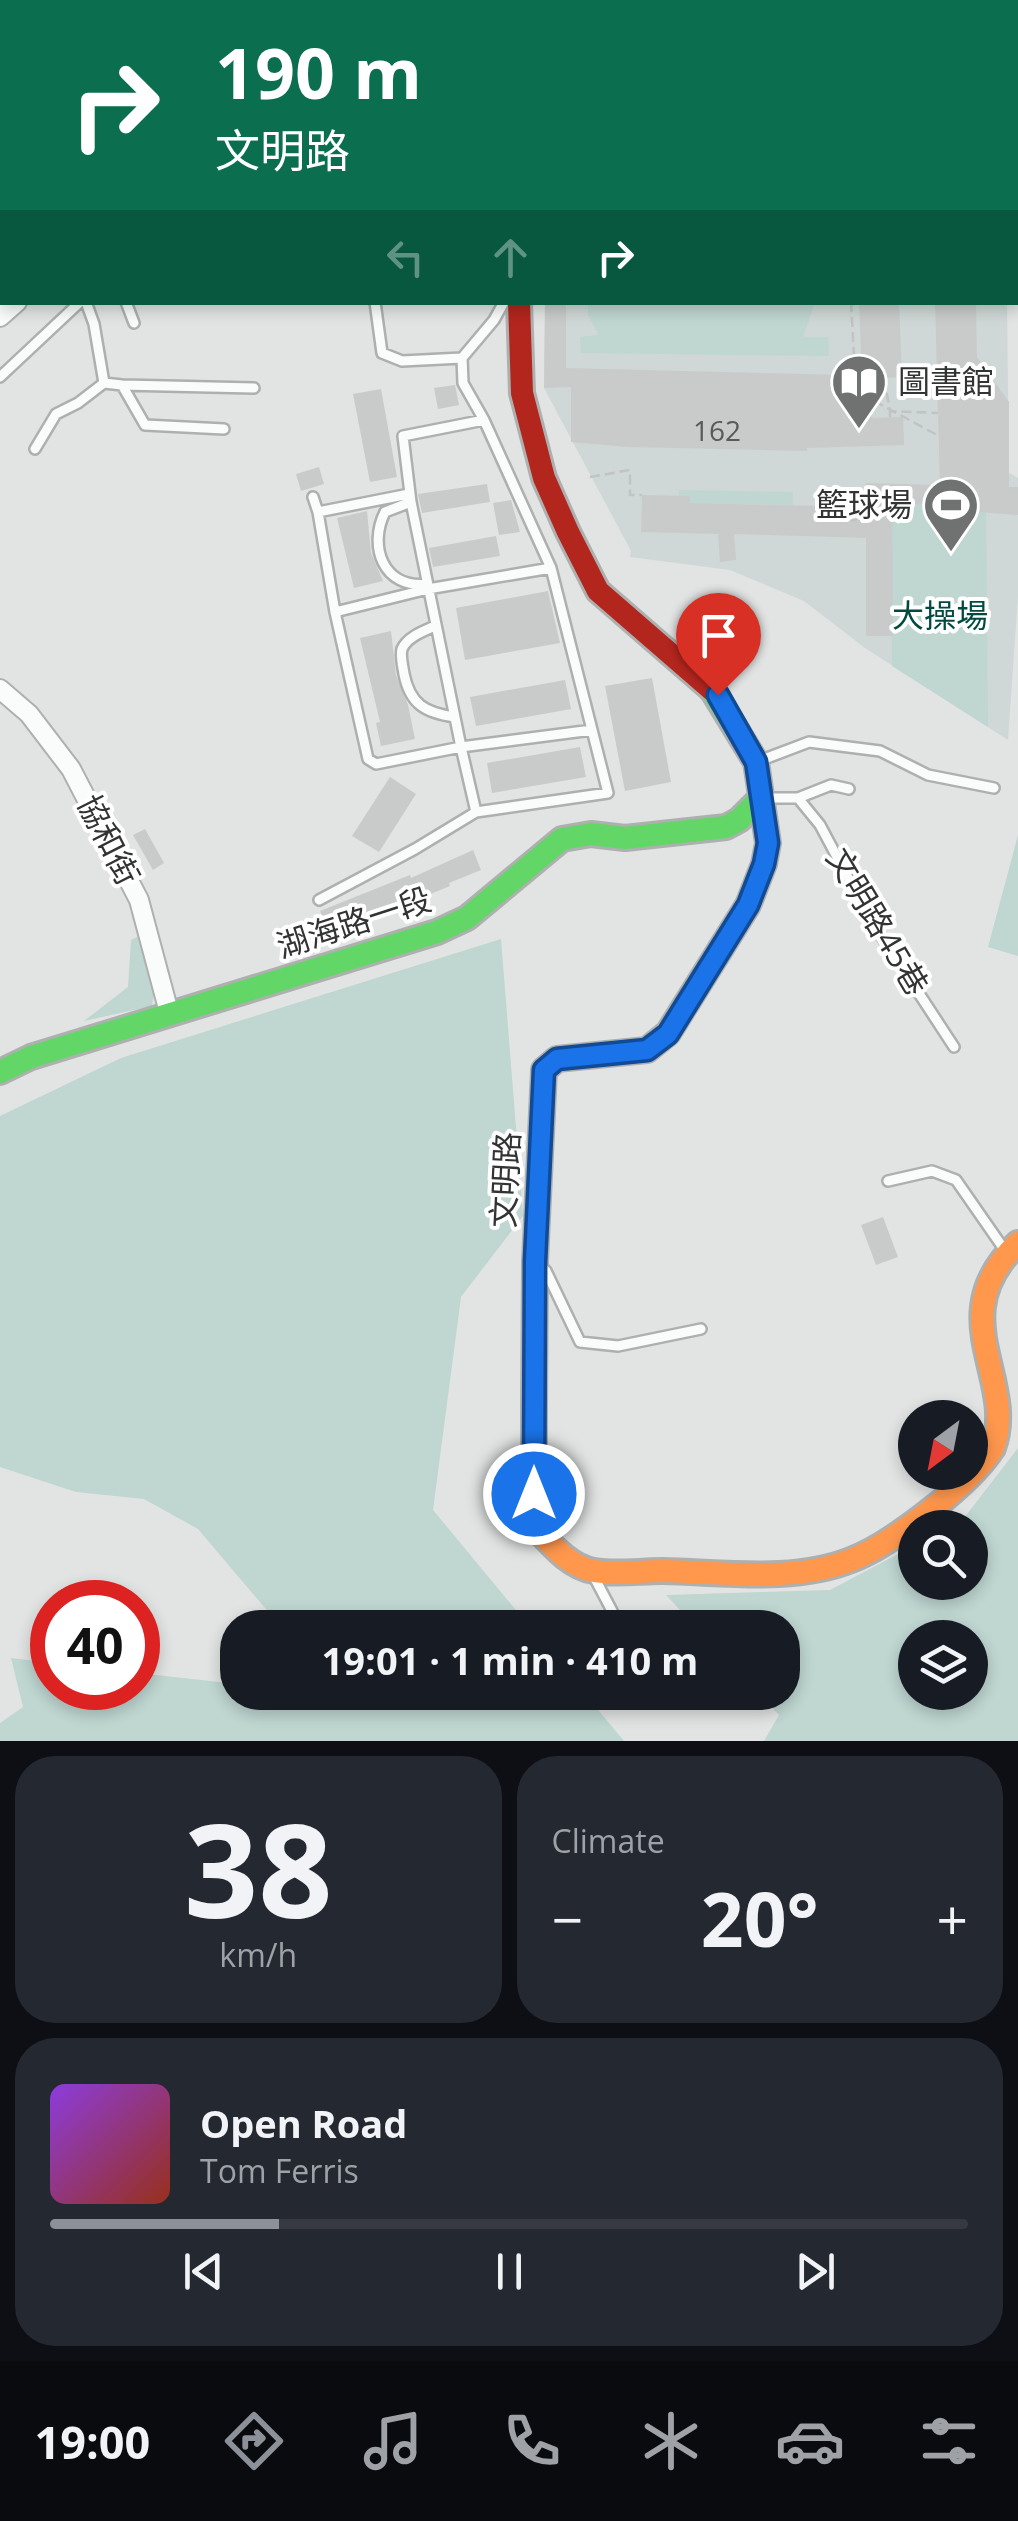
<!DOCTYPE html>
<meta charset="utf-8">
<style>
:root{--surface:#171b24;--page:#242831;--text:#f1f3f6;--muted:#9ea1a6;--line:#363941;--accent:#8c9099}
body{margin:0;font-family:"Open Sans","Noto Sans TC",sans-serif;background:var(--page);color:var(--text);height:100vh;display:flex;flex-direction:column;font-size:38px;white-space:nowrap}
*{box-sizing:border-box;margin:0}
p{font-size:32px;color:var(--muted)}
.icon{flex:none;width:55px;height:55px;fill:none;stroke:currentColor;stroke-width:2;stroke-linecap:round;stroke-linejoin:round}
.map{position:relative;height:1741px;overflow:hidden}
.sheet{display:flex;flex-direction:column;gap:15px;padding:15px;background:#0d0f14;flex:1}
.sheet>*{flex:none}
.top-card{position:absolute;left:0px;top:0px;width:1020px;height:305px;box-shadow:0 5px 15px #0003;background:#0b6e4f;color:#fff;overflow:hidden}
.needle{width:65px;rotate:212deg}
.fabs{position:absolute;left:898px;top:1400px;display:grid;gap:20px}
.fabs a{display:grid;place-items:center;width:90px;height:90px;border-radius:50%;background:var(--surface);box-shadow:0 5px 15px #0003;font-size:50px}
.speed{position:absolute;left:30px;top:1580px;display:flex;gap:20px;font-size:50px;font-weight:700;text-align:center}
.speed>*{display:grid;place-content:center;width:130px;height:130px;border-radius:50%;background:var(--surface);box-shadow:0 5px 15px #0003;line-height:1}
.speed .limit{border:15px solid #d22;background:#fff;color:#111}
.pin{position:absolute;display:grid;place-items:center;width:85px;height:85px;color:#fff;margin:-102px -42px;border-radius:50% 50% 50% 0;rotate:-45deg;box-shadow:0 0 10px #0007}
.pin .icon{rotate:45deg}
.me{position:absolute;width:110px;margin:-55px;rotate:0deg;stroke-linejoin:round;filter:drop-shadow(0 0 8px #0008)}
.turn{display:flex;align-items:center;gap:35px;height:210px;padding:0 50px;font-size:45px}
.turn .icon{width:130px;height:130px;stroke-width:2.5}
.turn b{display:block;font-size:70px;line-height:85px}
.lanes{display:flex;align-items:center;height:95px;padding:0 50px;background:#0003;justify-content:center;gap:50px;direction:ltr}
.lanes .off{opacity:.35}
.big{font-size:75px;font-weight:700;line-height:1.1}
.sheet .widget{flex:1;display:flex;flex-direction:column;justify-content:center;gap:15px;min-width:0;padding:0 35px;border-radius:40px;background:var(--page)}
.sheet .dial{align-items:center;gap:0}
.dial b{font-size:130px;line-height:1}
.song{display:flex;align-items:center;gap:30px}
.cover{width:120px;height:120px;border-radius:15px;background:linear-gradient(135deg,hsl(270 70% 55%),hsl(10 70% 35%))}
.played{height:10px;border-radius:5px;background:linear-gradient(90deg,var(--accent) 25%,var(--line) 25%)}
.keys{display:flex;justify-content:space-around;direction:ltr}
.heat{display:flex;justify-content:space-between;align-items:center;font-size:55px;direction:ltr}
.sheet .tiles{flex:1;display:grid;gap:15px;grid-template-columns:1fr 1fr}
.widget:last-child{grid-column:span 2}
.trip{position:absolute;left:220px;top:1610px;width:580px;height:100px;border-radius:40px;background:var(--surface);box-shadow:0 5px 15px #0003;font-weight:700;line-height:100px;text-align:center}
.menu{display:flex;height:160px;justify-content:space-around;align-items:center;background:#090b0e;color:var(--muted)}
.menu .icon{width:70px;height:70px}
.menu .current{color:var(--accent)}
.menu b{font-size:45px;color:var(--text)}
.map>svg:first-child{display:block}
.built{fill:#cfd8d6}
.green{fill:#bfd6d1;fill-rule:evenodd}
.building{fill:#c9cbcb}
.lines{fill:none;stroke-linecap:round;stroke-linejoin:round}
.lane-casing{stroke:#aeb0af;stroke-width:14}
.street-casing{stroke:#aeb0af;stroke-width:22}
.fast-casing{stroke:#aeb0af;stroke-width:28}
.slow-casing{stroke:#aeb0af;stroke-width:28}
.jam-casing{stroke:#aeb0af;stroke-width:28}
.path{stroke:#c2c3c3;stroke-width:2.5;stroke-dasharray:10 5;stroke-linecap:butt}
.lane{stroke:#fafbfb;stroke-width:9}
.street{stroke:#fafbfb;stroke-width:18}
.fast{stroke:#63d668;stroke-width:22}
.slow{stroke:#ff974d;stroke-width:22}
.jam{stroke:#b3261e;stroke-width:22}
.path-bridge{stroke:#c2c3c3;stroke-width:2.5;stroke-dasharray:10 5;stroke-linecap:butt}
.route-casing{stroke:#114b97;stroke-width:25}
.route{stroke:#1a73e8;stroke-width:18}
.labels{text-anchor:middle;stroke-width:8;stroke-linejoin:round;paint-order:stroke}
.number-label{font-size:28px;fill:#585a59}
.poi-label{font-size:32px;fill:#323433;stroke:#fff;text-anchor:start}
.park-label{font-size:32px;fill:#004a40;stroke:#fff}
.street-label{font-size:32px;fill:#323433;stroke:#fff}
</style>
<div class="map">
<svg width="1018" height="1741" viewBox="0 0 1018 1741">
<rect width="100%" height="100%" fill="#e1e4e3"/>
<path class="built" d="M545,303H1007L1009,473L1018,478V596L1008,740L865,648L804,601L730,570L630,557L631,551L544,388Z"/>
<path class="green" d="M588,303H815L803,337H828L829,356L581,353L580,337L599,335L588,315Z
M679,490L793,492V505L690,503L679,496Z
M891,505H964L986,511L988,727L892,666Z
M1018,835V956L988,947Z
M139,936L155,986L152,1006L84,1021L128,987L131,940Z
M501,939L523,1216L461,1297L433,1510L530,1627H281L198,1529L144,1499L76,1492L0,1467V1116L121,1058Z
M1018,1448V1741H764L779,1715L757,1693L782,1692V1628L696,1627L666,1595L830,1590L915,1545V1582H970V1528L947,1527L964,1518ZM915,1638H970V1692H915Z
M11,1658L52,1663V1688H138V1673L237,1684L238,1692L584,1693L624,1741H0V1723L23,1707Z"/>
<path class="building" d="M545,302H566V368L845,375L873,418L903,417L904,445L807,448V451L628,447L571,442V387L544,388Z
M859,302H899L902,377L862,379Z
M935,302H976L977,357L1009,402V487H1018V515L965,511L964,504L892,505L893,636H866V538L734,534L736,560L720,562L718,534L641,532L642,495L690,496V503L866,507V483L940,485Z
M455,385L459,405L438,409L434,388Z
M381,389L397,477L370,482L353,394Z
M319,467L324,484L301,491L296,474Z
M487,484L490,502L422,513L418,494Z
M511,500L520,532L499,535L493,503Z
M367,511L371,553L383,581L354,588L337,518Z
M496,536L500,556L433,567L429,548Z
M548,591L560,643L465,660L456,608Z
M391,631L396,675L408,705L415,739L381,746L376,723L380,722L360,638Z
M652,678L671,782L625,791L605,686Z
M565,680L571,709L476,726L470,697Z
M580,747L586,777L492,793L487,763Z
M390,777L416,794L379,852L352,836Z
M145,829L164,863L153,870L133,835Z
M473,850L481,870L449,883L450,886L330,935L320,911L410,875L411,878Z
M883,1217L898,1257L876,1265L861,1225Z"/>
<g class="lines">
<g class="lane-casing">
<path id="lane" d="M143,0V2
M269,0V2
M0,136L2,134
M0,167L2,164
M0,274L2,277
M86,302L94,324L104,383L122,385L145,425L224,429
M126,302L134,323
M375,302L382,353L402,361L462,358L494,320L504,302
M462,358L463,383L484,420L551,568L608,793L476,812
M0,377L80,302
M122,385L254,388
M484,420L403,436L411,502L461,747L592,730
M35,449L56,414L78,403L104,383
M313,497L318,512
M411,502L385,512C368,546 383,589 427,584
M335,612L318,512L409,494
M435,626C424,631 407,637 402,649C400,656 403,667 404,674C410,704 425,713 455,717
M759,761L809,742L880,751L928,775L994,788
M763,798H798L820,825L869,917L954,1047
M798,798L831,785L849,789
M319,900L415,849L476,812L461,747L376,764L368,759L335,612L428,589L551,568
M888,1181L932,1171L956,1180L1006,1252
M541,1266L546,1271L580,1342L618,1346L701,1329
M592,1573L621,1628"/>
</g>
<g class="street-casing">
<path id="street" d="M0,317L17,302
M0,689L29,714L71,769L139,900L170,1016"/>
</g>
<g class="fast-casing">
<path id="fast" d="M356,0L358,2
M0,1072L31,1057L437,932L467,918L562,839L591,834L625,838L726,827L739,820L761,798
M534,1410L535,1261L544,1070L557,1059L647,1050L668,1033L748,905L764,864L768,843L756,762L712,690"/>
</g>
<g class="slow-casing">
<path id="slow" d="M534,1410V1526C550,1543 569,1567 594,1571C615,1575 640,1571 662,1571C723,1572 793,1583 851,1560C891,1545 970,1484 993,1448C1018,1379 940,1317 1018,1243"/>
</g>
<g class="jam-casing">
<path id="jam" d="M519,302L522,393L544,478L568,532L598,591L712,690"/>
</g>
<path class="path" d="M851,302L855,374L876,402L939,436
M890,411V417
M590,477L630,470V495H642
M847,520L866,521"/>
<use href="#lane" class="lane"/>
<use href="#street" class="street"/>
<use href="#fast" class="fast"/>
<use href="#slow" class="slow"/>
<use href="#jam" class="jam"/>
<path class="path-bridge" d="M884,378L890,411L938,413"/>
</g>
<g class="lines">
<g class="route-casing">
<path id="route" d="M534,1494L535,1261L544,1070L557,1059L647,1050L668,1034L748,905L764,864L768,843L756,762L718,695"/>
</g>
<use href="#route" class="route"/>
</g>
<defs>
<g id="library-pin" transform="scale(2.875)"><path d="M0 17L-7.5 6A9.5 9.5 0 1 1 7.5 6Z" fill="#6f7271" stroke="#fff"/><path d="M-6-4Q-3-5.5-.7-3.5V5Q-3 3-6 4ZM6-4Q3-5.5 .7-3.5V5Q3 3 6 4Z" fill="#fff"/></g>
<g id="stadium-pin" transform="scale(2.875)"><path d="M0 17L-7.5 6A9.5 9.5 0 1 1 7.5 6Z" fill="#6f7271" stroke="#fff"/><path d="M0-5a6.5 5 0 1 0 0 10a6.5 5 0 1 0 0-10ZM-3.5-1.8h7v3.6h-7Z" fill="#fff"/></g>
</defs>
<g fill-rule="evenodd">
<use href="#library-pin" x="859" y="382"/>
<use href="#stadium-pin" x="951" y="505"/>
</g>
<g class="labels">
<g class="number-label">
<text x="717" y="441">162</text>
</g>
<g class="poi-label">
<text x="898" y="393">圖書館</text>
<text x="912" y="516" text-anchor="end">籃球場</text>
</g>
<g class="park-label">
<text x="940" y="627">大操場</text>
</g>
<g class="street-label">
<text transform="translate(108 840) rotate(63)" y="11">協和街</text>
<text transform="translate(877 922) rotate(59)" y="11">文明路45巷</text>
<text transform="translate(354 923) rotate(-18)" y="11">湖海路一段</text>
<text transform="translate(506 1180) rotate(-87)" y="11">文明路</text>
</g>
</g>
</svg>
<div class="fabs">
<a><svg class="needle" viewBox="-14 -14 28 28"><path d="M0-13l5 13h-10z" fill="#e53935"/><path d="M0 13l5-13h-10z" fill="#9ea1a6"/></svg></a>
<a><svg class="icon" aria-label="search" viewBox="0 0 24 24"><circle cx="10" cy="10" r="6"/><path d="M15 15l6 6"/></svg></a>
<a><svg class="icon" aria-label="layers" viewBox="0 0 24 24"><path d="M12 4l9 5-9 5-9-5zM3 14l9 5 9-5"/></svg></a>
</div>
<div class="speed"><div class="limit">40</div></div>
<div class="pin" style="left:718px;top:695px;background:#d93025"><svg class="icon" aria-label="arrive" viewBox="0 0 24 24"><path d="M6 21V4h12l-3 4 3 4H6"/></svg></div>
<svg class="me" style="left:534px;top:1494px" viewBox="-20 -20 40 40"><circle r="17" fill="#1a73e8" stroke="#fff" stroke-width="3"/><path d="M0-11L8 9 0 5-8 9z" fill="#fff"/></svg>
<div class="trip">19:01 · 1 min · 410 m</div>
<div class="top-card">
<div class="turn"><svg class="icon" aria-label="right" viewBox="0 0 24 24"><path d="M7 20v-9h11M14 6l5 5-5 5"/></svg><div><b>190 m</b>文明路</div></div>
<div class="lanes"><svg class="icon off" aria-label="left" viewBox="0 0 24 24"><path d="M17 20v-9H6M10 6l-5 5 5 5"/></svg><svg class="icon off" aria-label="ahead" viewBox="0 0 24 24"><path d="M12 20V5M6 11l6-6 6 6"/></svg><svg class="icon" aria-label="right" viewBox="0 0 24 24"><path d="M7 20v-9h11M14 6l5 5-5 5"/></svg></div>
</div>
</div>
<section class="sheet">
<div class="tiles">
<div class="widget dial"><b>38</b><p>km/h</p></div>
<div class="widget"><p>Climate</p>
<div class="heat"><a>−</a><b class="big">20°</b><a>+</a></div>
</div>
<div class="widget">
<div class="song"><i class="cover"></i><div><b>Open Road</b><p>Tom Ferris</p></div></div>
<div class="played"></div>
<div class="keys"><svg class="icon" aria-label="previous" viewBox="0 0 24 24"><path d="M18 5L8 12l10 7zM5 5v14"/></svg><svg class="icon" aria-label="pause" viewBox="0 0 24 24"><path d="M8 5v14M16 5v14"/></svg><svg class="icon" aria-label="next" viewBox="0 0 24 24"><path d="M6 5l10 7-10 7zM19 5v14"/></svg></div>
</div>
</div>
</section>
<nav class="menu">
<b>19:00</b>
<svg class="icon current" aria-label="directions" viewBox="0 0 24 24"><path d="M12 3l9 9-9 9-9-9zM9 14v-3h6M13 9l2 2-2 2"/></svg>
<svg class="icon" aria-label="music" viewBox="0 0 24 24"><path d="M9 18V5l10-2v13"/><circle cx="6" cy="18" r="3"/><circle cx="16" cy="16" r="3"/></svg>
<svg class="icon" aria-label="phone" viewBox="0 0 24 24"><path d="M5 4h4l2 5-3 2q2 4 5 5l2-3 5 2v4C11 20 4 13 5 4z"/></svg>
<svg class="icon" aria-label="climate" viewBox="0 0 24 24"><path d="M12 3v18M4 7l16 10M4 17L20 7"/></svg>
<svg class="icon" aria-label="car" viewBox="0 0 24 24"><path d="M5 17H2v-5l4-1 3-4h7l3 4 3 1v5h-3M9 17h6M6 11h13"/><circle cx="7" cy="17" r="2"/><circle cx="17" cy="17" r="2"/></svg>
<svg class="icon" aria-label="filters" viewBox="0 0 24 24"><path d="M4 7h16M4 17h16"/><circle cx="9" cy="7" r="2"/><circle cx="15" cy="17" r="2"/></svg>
</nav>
